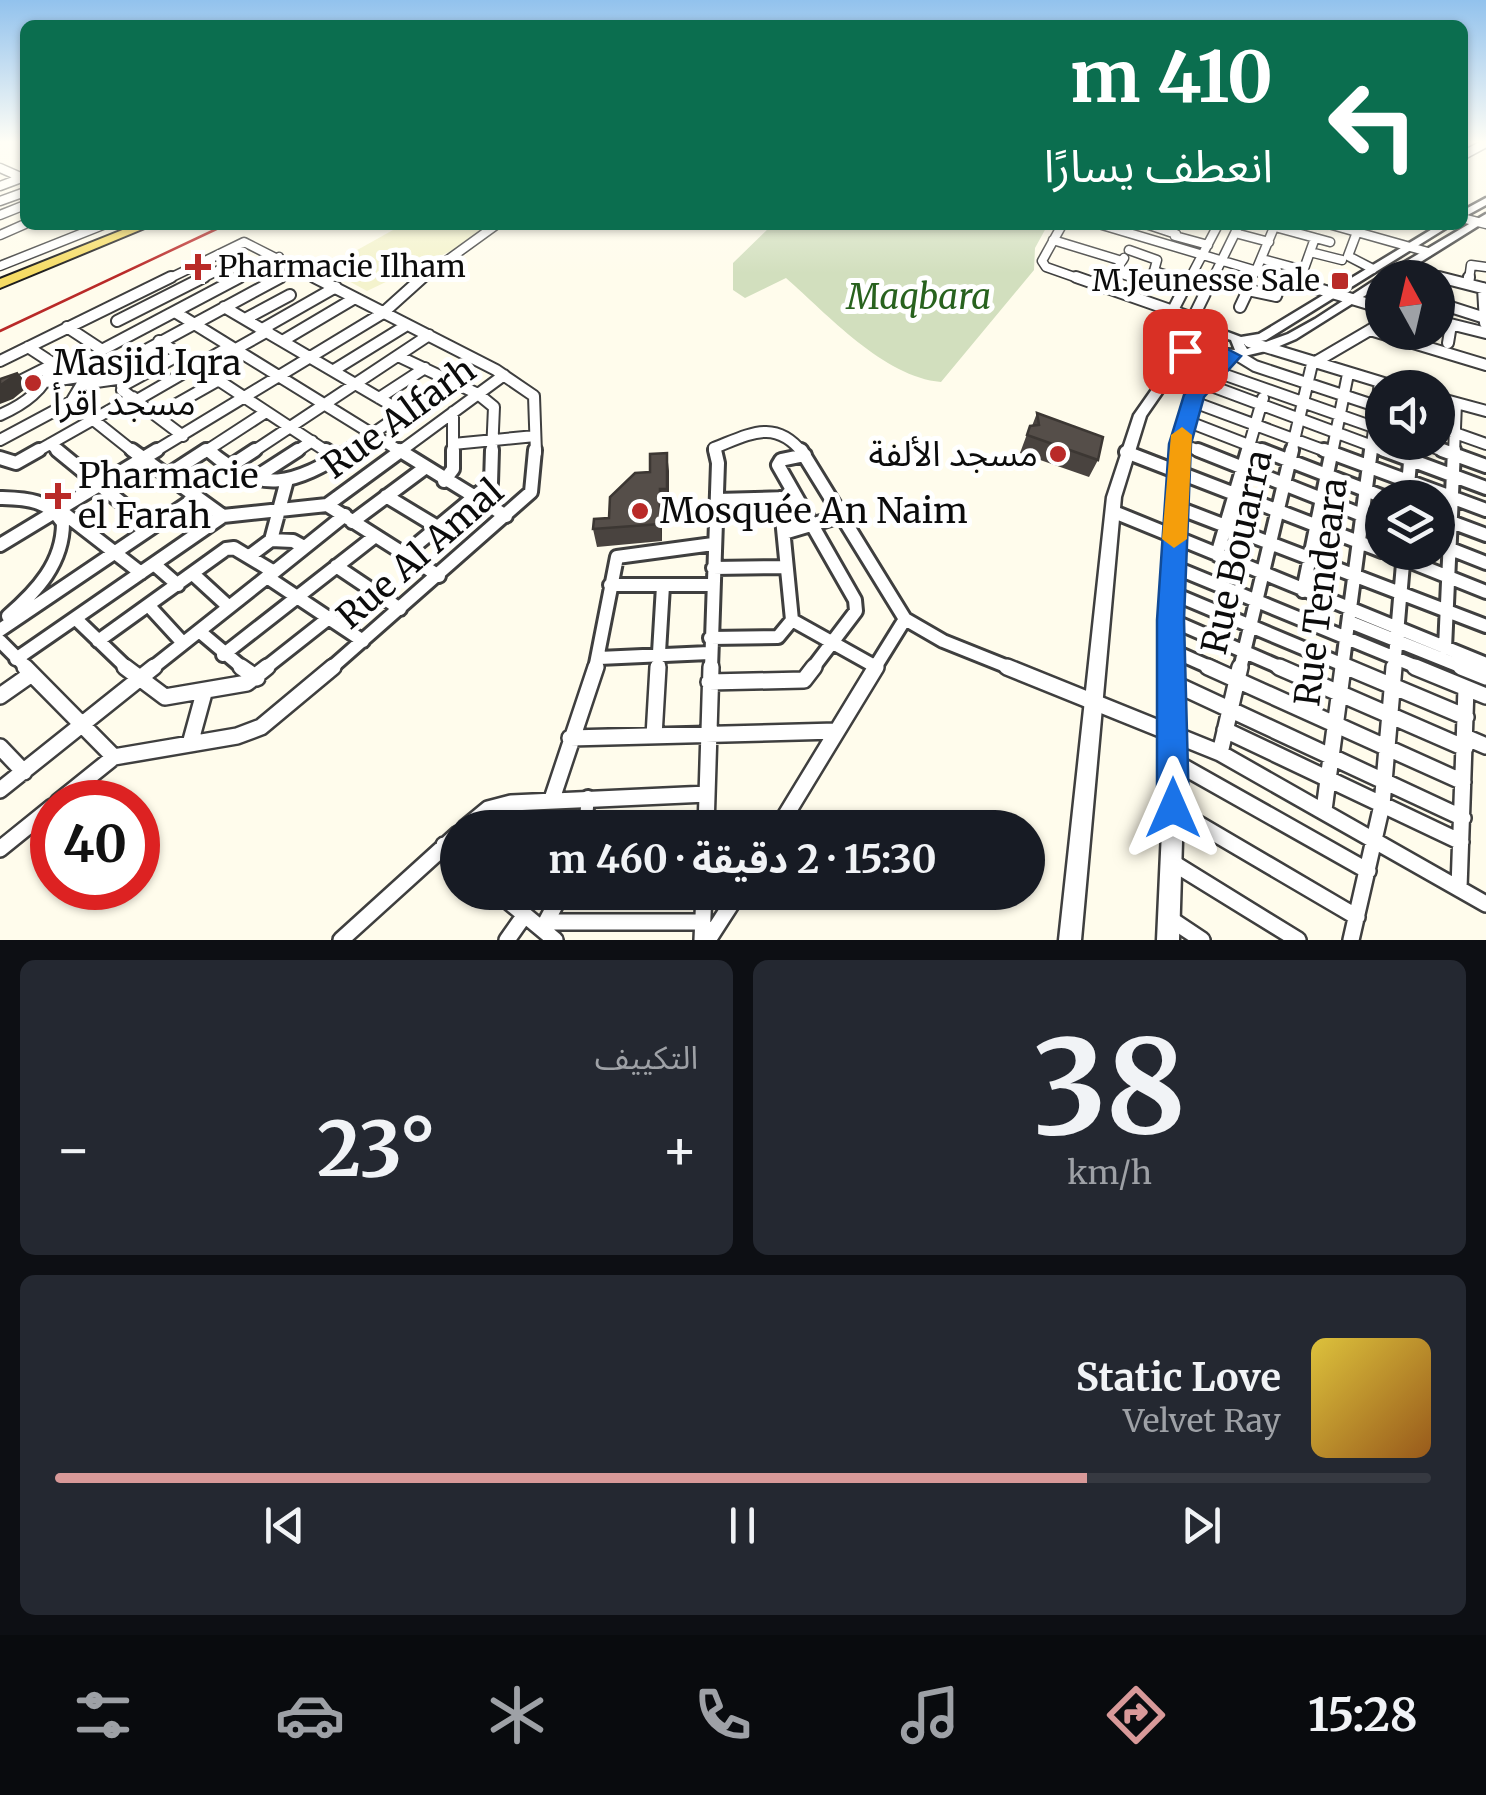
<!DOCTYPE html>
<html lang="ar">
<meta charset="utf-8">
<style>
:root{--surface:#171b24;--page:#242831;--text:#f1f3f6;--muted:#9ea1a6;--line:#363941;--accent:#d89999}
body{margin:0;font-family:Merriweather,"Noto Sans Arabic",serif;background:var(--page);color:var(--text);direction:rtl;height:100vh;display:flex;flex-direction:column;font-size:38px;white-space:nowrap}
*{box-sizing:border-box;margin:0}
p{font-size:32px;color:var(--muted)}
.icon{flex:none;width:55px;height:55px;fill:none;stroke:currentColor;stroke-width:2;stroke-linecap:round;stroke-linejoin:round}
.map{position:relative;height:940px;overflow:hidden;direction:ltr}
.drawer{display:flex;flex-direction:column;gap:20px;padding:20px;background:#0d0f14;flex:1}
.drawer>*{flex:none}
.banner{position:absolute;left:20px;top:20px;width:1448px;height:210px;border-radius:15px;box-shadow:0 2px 8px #0004;direction:rtl;background:#0b6e4f;color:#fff;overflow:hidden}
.needle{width:65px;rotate:352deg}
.tools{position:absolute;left:1365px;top:260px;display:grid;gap:20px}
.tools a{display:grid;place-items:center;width:90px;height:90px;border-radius:50%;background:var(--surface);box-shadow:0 2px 8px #0004;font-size:50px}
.speed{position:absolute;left:30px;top:780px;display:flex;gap:20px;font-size:50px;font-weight:700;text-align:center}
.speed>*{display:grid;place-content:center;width:130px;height:130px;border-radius:50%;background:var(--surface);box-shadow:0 2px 8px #0004;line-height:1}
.speed .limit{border:15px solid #d22;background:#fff;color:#111}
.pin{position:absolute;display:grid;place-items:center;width:85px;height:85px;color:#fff;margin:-42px;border-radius:20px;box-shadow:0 5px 15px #0006}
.me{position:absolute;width:110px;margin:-55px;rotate:0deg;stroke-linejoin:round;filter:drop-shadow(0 0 8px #0008)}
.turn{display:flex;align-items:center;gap:35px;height:210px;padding:0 30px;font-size:45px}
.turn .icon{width:130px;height:130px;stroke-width:2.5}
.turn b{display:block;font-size:70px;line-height:85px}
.big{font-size:75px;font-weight:700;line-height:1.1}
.drawer .tile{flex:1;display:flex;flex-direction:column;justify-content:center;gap:15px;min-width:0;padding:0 35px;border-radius:15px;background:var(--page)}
.drawer .dial{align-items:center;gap:0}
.dial b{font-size:130px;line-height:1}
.song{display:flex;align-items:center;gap:30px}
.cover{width:120px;height:120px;border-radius:15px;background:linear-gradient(135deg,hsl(50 70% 55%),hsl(30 70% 35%))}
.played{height:10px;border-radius:5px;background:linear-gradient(90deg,var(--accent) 75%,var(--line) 75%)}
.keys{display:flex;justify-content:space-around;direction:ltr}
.heat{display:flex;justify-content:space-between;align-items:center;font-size:55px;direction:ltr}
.drawer .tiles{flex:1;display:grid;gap:20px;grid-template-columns:1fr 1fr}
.tile:last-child{grid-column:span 2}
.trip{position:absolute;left:440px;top:810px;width:605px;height:100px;border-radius:50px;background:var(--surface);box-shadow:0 2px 8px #0004;font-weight:700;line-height:100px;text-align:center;direction:rtl}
.tab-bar{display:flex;height:160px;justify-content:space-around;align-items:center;background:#090b0e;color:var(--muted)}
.tab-bar .icon{width:70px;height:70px}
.tab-bar .on{color:var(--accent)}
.tab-bar b{font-size:45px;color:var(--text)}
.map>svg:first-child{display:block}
.farmland{fill:#f4f3cd}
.cemetery{fill:#d2dfbe}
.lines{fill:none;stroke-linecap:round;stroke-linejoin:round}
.pedestrian-casing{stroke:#3f3f3f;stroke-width:18}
.minor-far3-casing{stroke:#3f3f3f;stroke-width:11}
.minor-far2-casing{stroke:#3f3f3f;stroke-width:14}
.minor-far1-casing{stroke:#3f3f3f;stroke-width:18}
.minor-casing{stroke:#3f3f3f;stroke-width:20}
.tertiary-casing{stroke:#3f3f3f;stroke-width:5}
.primary-casing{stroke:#1d1d1d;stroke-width:4}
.pedestrian{stroke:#fff;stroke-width:12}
.minor-far3{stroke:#fff;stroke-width:8}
.minor-far2{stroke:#fff;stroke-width:10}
.minor-far1{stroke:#fff;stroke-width:12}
.minor{stroke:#fff;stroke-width:15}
.tertiary{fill:#fff;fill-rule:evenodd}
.primary{fill:#f6dc65;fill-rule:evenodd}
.rail{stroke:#b92a28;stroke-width:2.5}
.wall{fill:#49433f}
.shaded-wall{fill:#3c3733}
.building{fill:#554e49;stroke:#3c3733;stroke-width:2.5}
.route{fill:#1a73e8;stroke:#114b97;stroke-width:2.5}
.slow{fill:#f59e0b}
.poi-dot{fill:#b92a28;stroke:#fff;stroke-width:4}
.labels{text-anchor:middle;stroke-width:10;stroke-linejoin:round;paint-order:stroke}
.far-poi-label{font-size:30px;fill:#0c0c0c;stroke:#fff;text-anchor:start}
.park-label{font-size:35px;font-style:italic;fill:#28621e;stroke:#fff}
.poi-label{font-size:35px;fill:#0c0c0c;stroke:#fff;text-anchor:start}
.street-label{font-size:35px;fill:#0c0c0c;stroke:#fff}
</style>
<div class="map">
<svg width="1486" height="940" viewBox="0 0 1486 940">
<rect width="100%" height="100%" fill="#fffcec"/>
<path class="farmland" d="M402,225H505L367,291L325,268Z"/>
<path class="cemetery" d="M772,225H1035L1046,228L1035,248L1034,270L941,382C884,377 827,314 786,278L745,298L733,290V263Z"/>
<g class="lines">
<g class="pedestrian-casing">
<path id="pedestrian" d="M585,828L588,797"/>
</g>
<g class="minor-far3-casing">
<path id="minor-far3" d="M1462,156L1486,143
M0,168L25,179
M0,186L24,177
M0,201L25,192
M0,215L25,205
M1462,218L1486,224
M1062,225L1042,261L1046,267L1083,280
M1102,225L1287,280
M1149,225L1176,234
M1332,225L1428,252
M1275,227L1330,242
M1357,232L1348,256L1373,269
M1235,233L1269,242
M0,235L25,224
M1175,236L1208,245
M1053,240L1122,261
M1129,250L1157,260L1154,271L1183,280
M1310,252L1342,260
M1262,259L1303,270
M0,266L103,225
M1401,268L1449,280
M1115,272L1141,280
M1255,273L1275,225
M166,280L244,242L319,280
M199,280L231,264
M235,280L279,257
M276,280L300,267
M420,280L496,225
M1110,280L1124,258
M1146,280L1154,271
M1189,280L1218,225
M1212,280L1239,225
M1300,280L1315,238
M1469,280L1471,265L1486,267"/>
</g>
<g class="minor-far2-casing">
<path id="minor-far2" d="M314,277L496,370L534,396L536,453
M1076,277L1193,318L1213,331
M1133,277L1145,281L1148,277
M1175,277L1187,281
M1190,277L1173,310L1201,341
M1279,277L1382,308
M1439,277L1486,289
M1468,284L1469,277
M1298,285L1301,277
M1105,288L1112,277
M1483,288L1485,323
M1438,303L1485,318
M224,307L403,412
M1240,307L1248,290L1276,296L1282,280
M175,312L403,453
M247,318L290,295
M1193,318L1213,277
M117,321L204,277
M1438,321L1486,333
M264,328L336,287
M1370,330L1486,365
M284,340L355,298
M159,341L329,453
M1249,342L1400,388
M1448,343L1451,325
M102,350L240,277
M234,350L268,331
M1237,355L1255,366L1382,408
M398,356L478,394L494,407L492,453
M0,361L171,277
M334,370L407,325
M1217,372L1382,430
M45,382L86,376
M82,384L124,378
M1206,384L1391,453
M122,386L179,355
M0,391L54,364
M379,398L425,368
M1438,398L1486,411
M137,400L229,347
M1191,401L1331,453
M71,402L135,453
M453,412V453
M0,415C25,404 44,390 54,364L28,347
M157,415L219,380
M1184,420L1269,453
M1438,427L1486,444
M183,436L122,390L137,355L281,277
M0,440L71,402L102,350L67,327
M1419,442L1449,453
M1180,443L1204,453
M50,444L61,453
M453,444L535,436
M208,450L211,453
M34,453L133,397
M152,453L383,313L423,277
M203,453L266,412
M251,453L429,335
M294,453L312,441
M345,453L450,380
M398,453L504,375
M715,453L714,448C750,434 775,418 803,453
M1247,453L1263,398
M1291,453L1312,364L1382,323
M1332,453L1348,374
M1371,453L1380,382
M1411,453L1412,442
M1454,453L1456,403"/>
</g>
<g class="minor-far1-casing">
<path id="minor-far1" d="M57,450L151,527
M132,450L223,516L327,505
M208,450C263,497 292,484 350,450
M326,450L336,457
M399,450L506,516
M801,450L905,619L874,669
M1198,450L1382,523
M1262,450L1386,498
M1324,450L1486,510
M1384,450L1486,488
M1442,450L1486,466
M1126,452L1382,551
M805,455L781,460L778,465L855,600L856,611L812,669
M0,458L16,463L39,450
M229,467L255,450
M166,476L206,450
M250,481L298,450
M444,481L453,469V450
M386,496L439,528
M0,498C27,499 47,499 63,523C63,563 37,591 8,616
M1407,498L1411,450
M717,500L787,498
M327,505L402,450
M327,505L439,576
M1176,507L1486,626
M61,511L141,573
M1114,512L1486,664
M1438,517L1486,535
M352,522L426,467
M784,533L841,516
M271,540L293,541L304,547
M1438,544L1486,563
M0,545L157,450
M1386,552L1486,592
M251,555L271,540L287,480
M404,555L491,483L492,450
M1217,555L1248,450
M154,564L178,585
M336,566L400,609
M1174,567L1422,669
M713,568L786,567
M274,572L345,515
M193,574L229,607
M610,585H712
M1303,591L1332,450
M1172,593L1353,669
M149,606L183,643
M76,619L128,669
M905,619L943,641L1013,669
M792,620L876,667
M1171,620L1284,669
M1350,622L1467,669
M0,630L194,499
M199,631L244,669
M710,638L778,637L792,620L780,498
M0,641L28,669
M98,641L226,549L234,548L274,572L267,577L363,641
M1445,648L1454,450
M1171,650L1214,669
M223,655L374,537
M599,658L709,653
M16,659L223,516
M151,669L267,577
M264,669L330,617
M330,669L531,492L535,450
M595,669L617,557L713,544
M658,669L663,586
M711,669L718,463L715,450
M1240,669L1292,450
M1342,669L1371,450
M1394,669L1404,552"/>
</g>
<g class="minor-casing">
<path id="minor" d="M25,667L114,757
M125,667L165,697L247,683L267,667
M241,667L257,678
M1007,667L1220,753L1486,904
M1208,667L1463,782
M1279,667L1465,748
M1347,667L1466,717
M1415,667L1486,696
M1461,667L1486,677
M709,682L804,680L814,667
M1171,682L1463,818
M0,696L30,675
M1225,730L1461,842
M654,736L658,667
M1465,737L1486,746
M570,738L836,731
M190,744L204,693
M0,747L24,772
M1220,753L1240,667
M1173,761L1368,871
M0,790L154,667
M552,799L596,667
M58,802L114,757L237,736L261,727L333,667
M1173,809L1357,917
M1324,810L1343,667
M465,828L488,809L511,803L707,794
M706,828L711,667
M778,828L876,667
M444,845L458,857
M0,849L52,807
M1170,861L1298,940
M1459,888L1466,688
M497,892L555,940
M1169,918L1202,940
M547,922H703
M545,924L562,892
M341,940L458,834
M507,940L524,916
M702,940L704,892
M708,940L739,892
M1351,940L1382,805L1394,667"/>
</g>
<g class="tertiary-casing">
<path id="tertiary" d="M1486,198V205L1462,218V211Z
M1486,214V221L1395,278H1382V285L1296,339L1270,350L1236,358L1198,399L1187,443L1179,620L1183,809L1179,940H1157L1163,809V620L1173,443L1186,398L1223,357L1214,356L1200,346L1189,354L1146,416L1121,497L1081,940H1059L1107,497L1134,415L1181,348L1209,328H1217L1241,337L1259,334L1439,225H1451L1266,340L1244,344L1247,349L1288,334L1315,319L1378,278ZM1215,335L1231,340L1235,350L1221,349L1208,340Z"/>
</g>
<g class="primary-casing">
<path id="primary" d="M135,225H152L0,288V279Z"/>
</g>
<use href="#pedestrian" class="pedestrian"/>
<use href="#minor-far3" class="minor-far3"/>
<use href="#minor-far2" class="minor-far2"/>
<use href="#minor-far1" class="minor-far1"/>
<use href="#minor" class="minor"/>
<use href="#tertiary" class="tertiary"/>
<use href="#primary" class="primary"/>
<path class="rail" d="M0,331L225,225"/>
</g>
<path class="wall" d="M1037,413L1098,460L1089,477L1020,453L1030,426H1032Z
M667,453L669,506L662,507V541L597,547L593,529L609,518Z"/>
<path class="shaded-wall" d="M18,373L29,386L13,399L0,404V386Z
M667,453L669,471V506L667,489Z
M660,489L662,507V541L660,524Z"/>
<path class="building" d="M18,373L1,385L0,386V379Z
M1037,413L1103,437L1098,460L1027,435L1030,426L1039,425Z
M667,453V489H660V524L593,529L594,519L609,518L610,497L635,473L650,472V454Z"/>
<linearGradient id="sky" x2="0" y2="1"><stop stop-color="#92c2ed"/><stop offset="0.52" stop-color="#fffef6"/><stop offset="1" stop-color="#fffef6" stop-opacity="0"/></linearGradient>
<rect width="1486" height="273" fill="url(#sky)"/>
<path class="route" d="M1202,336L1241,356L1204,397L1191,444L1184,620L1189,808L1184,820L1173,824L1162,820L1157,808V620L1169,444L1184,395L1217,359L1200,351L1185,357L1175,351Z"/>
<path class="slow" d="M1182,427L1192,435L1187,539L1174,548L1162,539L1171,435Z"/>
<g class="poi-dot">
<path d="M193 252h10v10h10v10h-10v10h-10v-10h-10v-10h10z"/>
<rect x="1330" y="271" width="20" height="20" rx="5"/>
<circle cx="33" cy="383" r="10"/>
<circle cx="1058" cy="454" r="10"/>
<path d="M53 481h10v10h10v10h-10v10h-10v-10h-10v-10h10z"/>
<circle cx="640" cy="511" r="10"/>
</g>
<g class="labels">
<g class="far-poi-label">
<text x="218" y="277">Pharmacie Ilham</text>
<text x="1320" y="291" text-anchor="end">M.Jeunesse Sale</text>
</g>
<g class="park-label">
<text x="919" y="309">Maqbara</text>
</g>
<g class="poi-label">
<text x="53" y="375">Masjid Iqra<tspan x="53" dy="40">مسجد اقرأ</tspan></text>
<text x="1038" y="466" text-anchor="end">مسجد الألفة</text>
<text x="78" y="488">Pharmacie<tspan x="78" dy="40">el Farah</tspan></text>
<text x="660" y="523">Mosquée An Naim</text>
</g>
<g class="street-label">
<text transform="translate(399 418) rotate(-36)" y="12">Rue Alfarh</text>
<text transform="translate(1237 552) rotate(-77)" y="12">Rue Bouarra</text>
<text transform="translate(420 554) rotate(-41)" y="12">Rue Al Amal</text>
<text transform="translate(1321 592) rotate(-83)" y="12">Rue Tendeara</text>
</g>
</g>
</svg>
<div class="tools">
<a><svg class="needle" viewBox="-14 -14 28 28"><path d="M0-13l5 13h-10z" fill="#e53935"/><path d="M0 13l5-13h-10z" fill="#9ea1a6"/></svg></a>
<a><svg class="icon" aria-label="sound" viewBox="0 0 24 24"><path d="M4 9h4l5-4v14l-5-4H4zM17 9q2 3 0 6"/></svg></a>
<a><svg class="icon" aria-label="layers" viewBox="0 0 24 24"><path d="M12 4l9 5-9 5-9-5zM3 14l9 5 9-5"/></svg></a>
</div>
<div class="speed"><div class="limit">40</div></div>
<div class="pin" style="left:1185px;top:351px;background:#d93025"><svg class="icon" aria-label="arrive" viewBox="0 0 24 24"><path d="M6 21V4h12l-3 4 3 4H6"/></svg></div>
<svg class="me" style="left:1173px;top:808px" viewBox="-20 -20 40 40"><path d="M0-17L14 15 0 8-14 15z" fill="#1a73e8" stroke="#fff" stroke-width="4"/></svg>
<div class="trip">15:30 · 2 دقيقة · 460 m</div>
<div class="banner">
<div class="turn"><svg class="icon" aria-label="left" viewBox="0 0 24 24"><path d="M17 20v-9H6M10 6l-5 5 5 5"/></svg><div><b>410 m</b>انعطف يسارًا</div></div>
</div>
</div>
<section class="drawer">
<div class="tiles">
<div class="tile dial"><b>38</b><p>km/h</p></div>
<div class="tile"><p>التكييف</p>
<div class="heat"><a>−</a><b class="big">23°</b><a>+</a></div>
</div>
<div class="tile">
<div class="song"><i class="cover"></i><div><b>Static Love</b><p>Velvet Ray</p></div></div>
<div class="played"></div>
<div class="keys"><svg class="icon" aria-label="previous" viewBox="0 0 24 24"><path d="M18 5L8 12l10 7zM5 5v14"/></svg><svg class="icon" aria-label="pause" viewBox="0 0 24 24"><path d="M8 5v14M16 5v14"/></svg><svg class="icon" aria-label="next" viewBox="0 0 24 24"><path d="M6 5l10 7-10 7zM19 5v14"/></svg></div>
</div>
</div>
</section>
<nav class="tab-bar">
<b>15:28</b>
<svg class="icon on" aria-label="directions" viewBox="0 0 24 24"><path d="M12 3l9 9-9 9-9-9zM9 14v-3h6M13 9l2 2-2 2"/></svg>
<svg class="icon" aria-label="music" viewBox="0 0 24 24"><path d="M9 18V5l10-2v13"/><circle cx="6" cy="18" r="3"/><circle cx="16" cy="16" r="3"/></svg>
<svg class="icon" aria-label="phone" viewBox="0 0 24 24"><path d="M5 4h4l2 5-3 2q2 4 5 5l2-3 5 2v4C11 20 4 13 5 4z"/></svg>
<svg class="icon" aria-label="climate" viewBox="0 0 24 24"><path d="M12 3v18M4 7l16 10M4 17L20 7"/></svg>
<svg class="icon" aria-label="car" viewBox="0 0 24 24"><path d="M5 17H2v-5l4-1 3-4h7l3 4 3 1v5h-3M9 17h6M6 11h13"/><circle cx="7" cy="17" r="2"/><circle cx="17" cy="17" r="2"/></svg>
<svg class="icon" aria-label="filters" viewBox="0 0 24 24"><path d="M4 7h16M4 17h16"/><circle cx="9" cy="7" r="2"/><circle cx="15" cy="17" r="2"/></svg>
</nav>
